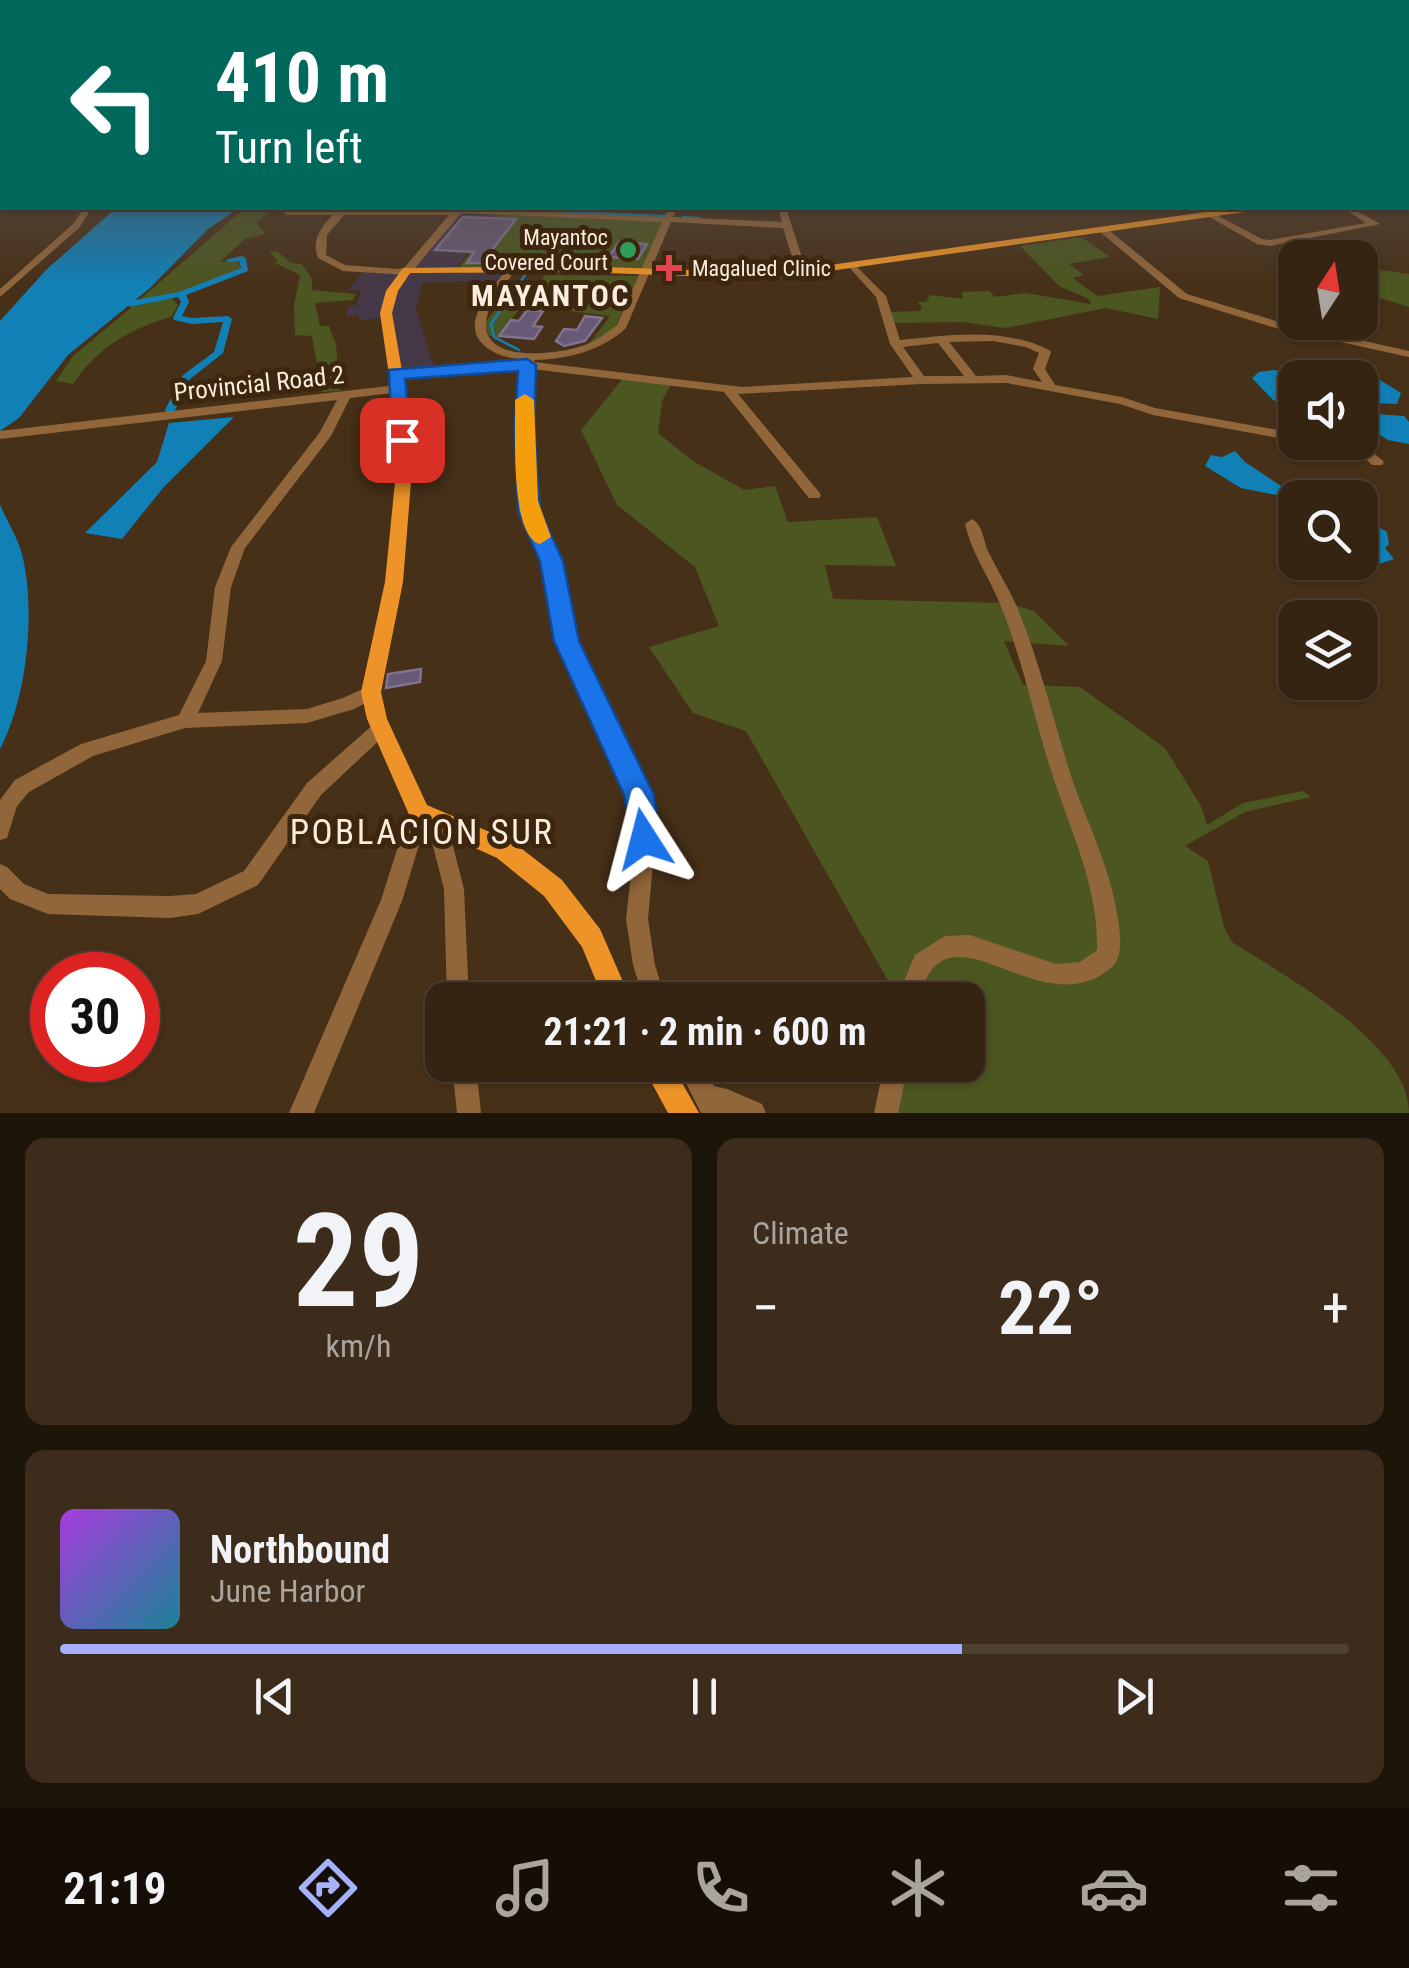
<!DOCTYPE html>
<meta charset="utf-8">
<style>
:root{--surface:#352412;--page:#3d2c1b;--text:#f1f3f6;--muted:#aaa49f;--line:#4f4132;--accent:#a6b1fc}
body{margin:0;font-family:"Roboto Condensed",sans-serif;background:var(--page);color:var(--text);height:100vh;display:flex;flex-direction:column;font-size:38px;white-space:nowrap}
*{box-sizing:border-box;margin:0}
p{font-size:32px;color:var(--muted)}
.icon{flex:none;width:55px;height:55px;fill:none;stroke:currentColor;stroke-width:2;stroke-linecap:round;stroke-linejoin:round}
.map{position:relative;height:1113px;overflow:hidden}
.panel{display:flex;flex-direction:column;gap:25px;padding:25px;background:#1d140a;flex:1}
.panel>*{flex:none}
.hud{position:absolute;left:0px;top:0px;width:1410px;height:210px;box-shadow:0 2px 8px #0004,0 0 0 2px var(--line);background:#00695c;color:#fff;overflow:hidden}
.needle{width:65px;rotate:12deg}
.fabs{position:absolute;left:1278px;top:240px;display:grid;gap:20px}
.fabs a{display:grid;place-items:center;width:100px;height:100px;border-radius:20px;background:var(--surface);box-shadow:0 2px 8px #0004,0 0 0 2px var(--line);font-size:50px}
.speed{position:absolute;left:30px;top:952px;display:flex;gap:20px;font-size:50px;font-weight:700;text-align:center}
.speed>*{display:grid;place-content:center;width:130px;height:130px;border-radius:50%;background:var(--surface);box-shadow:0 2px 8px #0004,0 0 0 2px var(--line);line-height:1}
.speed .limit{border:15px solid #d22;background:#fff;color:#111}
.pin{position:absolute;display:grid;place-items:center;width:85px;height:85px;color:#fff;margin:-42px;border-radius:20px;box-shadow:0 5px 15px #0006}
.me{position:absolute;width:110px;margin:-55px;rotate:351deg;stroke-linejoin:round;filter:drop-shadow(0 0 8px #0008)}
.turn{display:flex;align-items:center;gap:35px;height:210px;padding:0 50px;font-size:45px}
.turn .icon{width:130px;height:130px;stroke-width:2.5}
.turn b{display:block;font-size:70px;line-height:85px}
.big{font-size:75px;font-weight:700;line-height:1.1}
.panel .card{flex:1;display:flex;flex-direction:column;justify-content:center;gap:15px;min-width:0;padding:0 35px;border-radius:20px;background:var(--page)}
.panel .dial{align-items:center;gap:0}
.dial b{font-size:130px;line-height:1}
.song{display:flex;align-items:center;gap:30px}
.cover{width:120px;height:120px;border-radius:15px;background:linear-gradient(135deg,hsl(280 70% 55%),hsl(190 70% 35%))}
.played{height:10px;border-radius:5px;background:linear-gradient(90deg,var(--accent) 70%,var(--line) 70%)}
.keys{display:flex;justify-content:space-around;direction:ltr}
.heat{display:flex;justify-content:space-between;align-items:center;font-size:55px;direction:ltr}
.panel .tiles{flex:1;display:grid;gap:25px;grid-template-columns:1fr 1fr}
.card:last-child{grid-column:span 2}
.trip{position:absolute;left:425px;top:982px;width:560px;height:100px;border-radius:20px;background:var(--surface);box-shadow:0 2px 8px #0004,0 0 0 2px var(--line);font-weight:700;line-height:100px;text-align:center}
.menu{display:flex;height:160px;justify-content:space-around;align-items:center;background:#150e07;color:var(--muted)}
.menu .icon{width:70px;height:70px}
.menu .on{color:var(--accent)}
.menu b{font-size:45px;color:var(--text)}
.map>svg:first-child{display:block}
.commercial{fill:#453846}
.green{fill:#4c5620}
.water{fill:#1180b6}
.lines{fill:none;stroke-linecap:round;stroke-linejoin:round}
.stream{stroke:#1180b6;stroke-width:2.5}
.canal{fill:#1180b6;fill-rule:evenodd}
.building{fill:#685a77;stroke:#817291;stroke-width:2.5}
.minor{fill:#92663b;fill-rule:evenodd}
.major{fill:#ed9328;fill-rule:evenodd}
.route{fill:#1a73e8;stroke:#114b97;stroke-width:2.5}
.slow{fill:#f59e0b}
.leisure-dot{fill:#2e9e5b;stroke:#3c260e;stroke-width:4}
.health-dot{fill:#e0444e;stroke:#3c260e;stroke-width:4}
.labels{text-anchor:middle;stroke-width:10;stroke-linejoin:round;paint-order:stroke}
.far-poi-label{font-size:22px;fill:#fbecde;stroke:#3c260e;text-anchor:end}
.street-label{font-size:25px;fill:#fbecde;stroke:#3c260e}
.far-district-label{font-size:30px;font-weight:bold;letter-spacing:2.5px;fill:#fbecde;stroke:#3c260e}
.near-quarter-label{font-size:35px;letter-spacing:2.5px;fill:#fbecde;stroke:#3c260e}
</style>
<div class="map">
<svg width="1409" height="1113" viewBox="0 0 1409 1113">
<rect width="100%" height="100%" fill="#473018"/>
<path class="commercial" d="M460,210L497,212L456,269H410Z
M365,271L510,272L504,281L423,282L416,309L435,371L395,374L386,318L359,320V315L346,316L347,307L356,305L361,291L347,290Z"/>
<path class="green" d="M245,208H274L256,222L266,234L245,239L220,262L237,260L241,269L182,292L138,301Z
M500,212L663,219L642,270L458,269Z
M1081,237L1110,257L1069,264L1084,275L1073,278L1097,296L1160,287L1158,319L1106,308L1006,328L962,322L893,323L889,312L920,311L922,306L917,302H926L930,295L963,299L962,292L989,291L995,297L1025,293L1091,304L1089,299L1059,286L1020,246Z
M277,251L291,263L302,264L312,279V290L356,294L353,300L315,303L320,326H329L336,344L340,391L322,392L312,336L295,335L294,305L300,275L275,263L278,261L269,252Z
M1360,267L1409,274V307L1360,292Z
M545,275L639,276L612,334L587,347L610,316L523,305L497,336H489L485,323L506,296L532,297Z
M172,298L178,305L171,317C129,329 97,348 73,384L56,381L73,356L132,307Z
M624,377L671,384L662,401L658,433L693,461L744,490L775,486L788,522L877,517L896,566L825,565L833,599L1008,603L1034,611L1069,646L1004,641L1023,685L1080,687L1165,748L1201,806L1207,825L1243,803L1303,791L1311,797L1245,812L1185,846L1208,861L1224,927L1232,942C1285,976 1409,1043 1409,1113H886L896,1065H968V1000H899L746,731L693,713L649,647L719,626L695,567L617,505L581,430Z"/>
<path class="water" d="M116,208H239L208,229L150,288L68,355L19,418L0,431V321L46,270Z
M1341,364L1356,365L1401,393L1397,404L1374,403L1360,396V378L1331,377L1329,373Z
M1274,370L1305,377L1295,378V409L1273,400L1252,378L1259,372Z
M1360,413L1404,416L1409,422V444L1388,440L1364,425Z
M234,417L163,488L122,539L85,533L157,462L169,423Z
M1235,451L1245,462L1281,486V492L1276,495L1241,488L1205,466L1211,455L1222,457Z
M0,505C8,523 21,543 24,563C35,618 26,700 0,749Z
M1360,516L1387,532L1389,544L1385,548L1394,559L1379,564L1297,563L1360,562Z"/>
<g class="lines">
<path class="stream" d="M474,208L666,216L670,208
M683,217L699,218
M519,350L494,337L491,324L525,275"/>
<path class="canal" d="M242,256L246,258L248,271L186,295L189,302L182,316L192,318L228,316L232,319L223,353L190,379L174,412H166L165,410L183,375L214,352L223,322L192,324L174,320L173,318L181,302L178,297L130,307L126,304L130,301L179,292L241,268L239,261L229,262L225,260Z"/>
</g>
<path class="building" d="M463,217L516,219L482,263H467L474,252L435,250Z
M619,242L647,244L638,259L609,257Z
M527,310L543,311L533,326L542,327L534,339L499,336L511,320L519,321Z
M585,316L602,318L585,341L564,346L556,341L564,329L577,330Z
M421,669L420,682L386,688L388,674Z"/>
<g class="lines">
<path class="minor" d="M0,151H2V155H0Z
M84,208H92L79,228L0,297V289L73,224Z
M341,208H462L665,217L669,208H677L673,217L782,222L778,208H786L807,273L806,275L797,273L783,228L671,222L626,328C601,351 568,359 535,360L534,362L742,387L913,377L890,344L876,297L848,266L853,263L886,296L900,340C950,335 1003,327 1049,350L1051,352L1045,369L1055,385L1122,397L1155,408L1295,433V441L1153,415L1120,404L1006,383L921,384L738,394L819,492L821,495L819,498H809L724,392L532,369L530,378L536,511L560,561L574,641L652,808L655,839L648,919L655,965L666,1000H644L633,965L626,919L635,839L632,808L558,641L544,561L522,511L518,378L521,369L395,378L389,374L395,370L523,362L524,359C510,359 495,355 485,346C457,323 494,288 508,267L511,266L516,269C506,285 487,303 486,323C484,365 560,354 585,345C597,340 607,333 617,325L662,222L461,213L409,275L343,271L318,258C311,240 321,227 333,215H287L283,212L287,209ZM344,215H449L404,268L398,269L345,265L326,255L327,235ZM993,341L1026,347L1039,353L1033,369L1042,382L1006,375L976,376L949,342ZM938,343L964,376H924L903,347Z
M1343,208H1352L1380,224L1270,246L1257,244L1204,214L1211,212L1262,239L1270,240L1366,223Z
M1099,227H1105L1187,294L1279,322L1409,351V357L1272,327L1179,298L1099,231Z
M397,385L401,386V392L350,398L331,436L245,548L231,587L222,661L198,713L307,709L343,698L371,685L377,687L380,692L377,697L354,709L307,723L185,728L93,756L29,792L17,806L7,838L0,840V800L15,780L81,744L179,715L206,661L215,587L231,547L320,432L337,400L0,439V431Z
M1321,442C1347,442 1365,443 1384,462L1382,465H1372L1359,453Z
M972,519C983,525 983,540 988,551C998,572 1011,591 1019,612C1041,666 1054,723 1072,779C1087,822 1108,863 1116,908C1119,924 1125,954 1113,966C1049,1025 967,920 930,972C925,980 922,991 919,1000H896L915,955L945,936L970,935L1056,964L1080,962L1097,950C1099,885 1068,826 1049,764C1033,713 1022,659 1002,609C991,579 972,555 965,524Z
M381,720L387,723L390,728L387,733L321,795L258,885L198,914L170,918L48,914L10,899L0,889V864L7,867L24,884L48,894L170,896L196,894L244,871L307,783L375,723Z
M419,803L426,806L429,812L402,901L314,1113H289L381,900L409,812L412,806Z
M437,814L444,817L447,823L464,889L469,1000H447L444,889L427,823L430,817Z
M452,1065H476L481,1113H457Z
M677,1065H702L714,1086L727,1089L762,1104L766,1113H701Z
M884,1065H908L898,1113H874Z"/>
<path class="major" d="M1408,183H1409V189H1408Z
M1234,208H1257L1252,211L773,279L579,272L410,273L398,291L392,313L404,382L411,482L403,582L381,692L387,719L427,805L513,842L562,880L600,929L631,1000H604L582,947L544,896L497,858L411,819L367,719L361,692L385,582L395,482L390,382L380,313L386,291L403,268L579,266L773,273Z
M642,1065H672L699,1113H668Z"/>
</g>
<linearGradient id="sky" x2="0" y2="1"><stop stop-color="#271a0d"/><stop offset="0.46" stop-color="#584e48"/><stop offset="1" stop-color="#584e48" stop-opacity="0"/></linearGradient>
<rect width="1409" height="287" fill="url(#sky)"/>
<path class="route" d="M527,359L536,365L534,427L540,511L563,561L579,641L654,795L660,839L655,849L644,853L634,849L624,795L554,641L540,561L518,511L515,427L518,371L405,379L412,440L402,446L392,440L389,370Z"/>
<path class="slow" d="M525,394L534,400L538,501L551,537L540,544C509,536 516,428 515,400Z"/>
<circle class="leisure-dot" cx="628" cy="250" r="10"/>
<path class="health-dot" d="M664 253h10v10h10v10h-10v10h-10v-10h-10v-10h10z"/>
<g class="labels">
<g class="far-poi-label">
<text x="608" y="245">Mayantoc<tspan x="608" dy="25">Covered Court</tspan></text>
<text x="692" y="276" text-anchor="start">Magalued Clinic</text>
</g>
<g class="street-label">
<text transform="translate(259 383) rotate(-6)" y="9">Provincial Road 2</text>
</g>
<g class="far-district-label">
<text x="551" y="306">MAYANTOC</text>
</g>
<g class="near-quarter-label">
<text x="422" y="844">POBLACION SUR</text>
</g>
</g>
</svg>
<div class="fabs">
<a><svg class="needle" viewBox="-14 -14 28 28"><path d="M0-13l5 13h-10z" fill="#e53935"/><path d="M0 13l5-13h-10z" fill="#aaa49f"/></svg></a>
<a><svg class="icon" aria-label="sound" viewBox="0 0 24 24"><path d="M4 9h4l5-4v14l-5-4H4zM17 9q2 3 0 6"/></svg></a>
<a><svg class="icon" aria-label="search" viewBox="0 0 24 24"><circle cx="10" cy="10" r="6"/><path d="M15 15l6 6"/></svg></a>
<a><svg class="icon" aria-label="layers" viewBox="0 0 24 24"><path d="M12 4l9 5-9 5-9-5zM3 14l9 5 9-5"/></svg></a>
</div>
<div class="speed"><div class="limit">30</div></div>
<div class="pin" style="left:402px;top:440px;background:#d93025"><svg class="icon" aria-label="arrive" viewBox="0 0 24 24"><path d="M6 21V4h12l-3 4 3 4H6"/></svg></div>
<svg class="me" style="left:644px;top:839px" viewBox="-20 -20 40 40"><path d="M0-17L14 15 0 8-14 15z" fill="#1a73e8" stroke="#fff" stroke-width="4"/></svg>
<div class="trip">21:21 · 2 min · 600 m</div>
<div class="hud">
<div class="turn"><svg class="icon" aria-label="left" viewBox="0 0 24 24"><path d="M17 20v-9H6M10 6l-5 5 5 5"/></svg><div><b>410 m</b>Turn left</div></div>
</div>
</div>
<section class="panel">
<div class="tiles">
<div class="card dial"><b>29</b><p>km/h</p></div>
<div class="card"><p>Climate</p>
<div class="heat"><a>−</a><b class="big">22°</b><a>+</a></div>
</div>
<div class="card">
<div class="song"><i class="cover"></i><div><b>Northbound</b><p>June Harbor</p></div></div>
<div class="played"></div>
<div class="keys"><svg class="icon" aria-label="previous" viewBox="0 0 24 24"><path d="M18 5L8 12l10 7zM5 5v14"/></svg><svg class="icon" aria-label="pause" viewBox="0 0 24 24"><path d="M8 5v14M16 5v14"/></svg><svg class="icon" aria-label="next" viewBox="0 0 24 24"><path d="M6 5l10 7-10 7zM19 5v14"/></svg></div>
</div>
</div>
</section>
<nav class="menu">
<b>21:19</b>
<svg class="icon on" aria-label="directions" viewBox="0 0 24 24"><path d="M12 3l9 9-9 9-9-9zM9 14v-3h6M13 9l2 2-2 2"/></svg>
<svg class="icon" aria-label="music" viewBox="0 0 24 24"><path d="M9 18V5l10-2v13"/><circle cx="6" cy="18" r="3"/><circle cx="16" cy="16" r="3"/></svg>
<svg class="icon" aria-label="phone" viewBox="0 0 24 24"><path d="M5 4h4l2 5-3 2q2 4 5 5l2-3 5 2v4C11 20 4 13 5 4z"/></svg>
<svg class="icon" aria-label="climate" viewBox="0 0 24 24"><path d="M12 3v18M4 7l16 10M4 17L20 7"/></svg>
<svg class="icon" aria-label="car" viewBox="0 0 24 24"><path d="M5 17H2v-5l4-1 3-4h7l3 4 3 1v5h-3M9 17h6M6 11h13"/><circle cx="7" cy="17" r="2"/><circle cx="17" cy="17" r="2"/></svg>
<svg class="icon" aria-label="filters" viewBox="0 0 24 24"><path d="M4 7h16M4 17h16"/><circle cx="9" cy="7" r="2"/><circle cx="15" cy="17" r="2"/></svg>
</nav>
